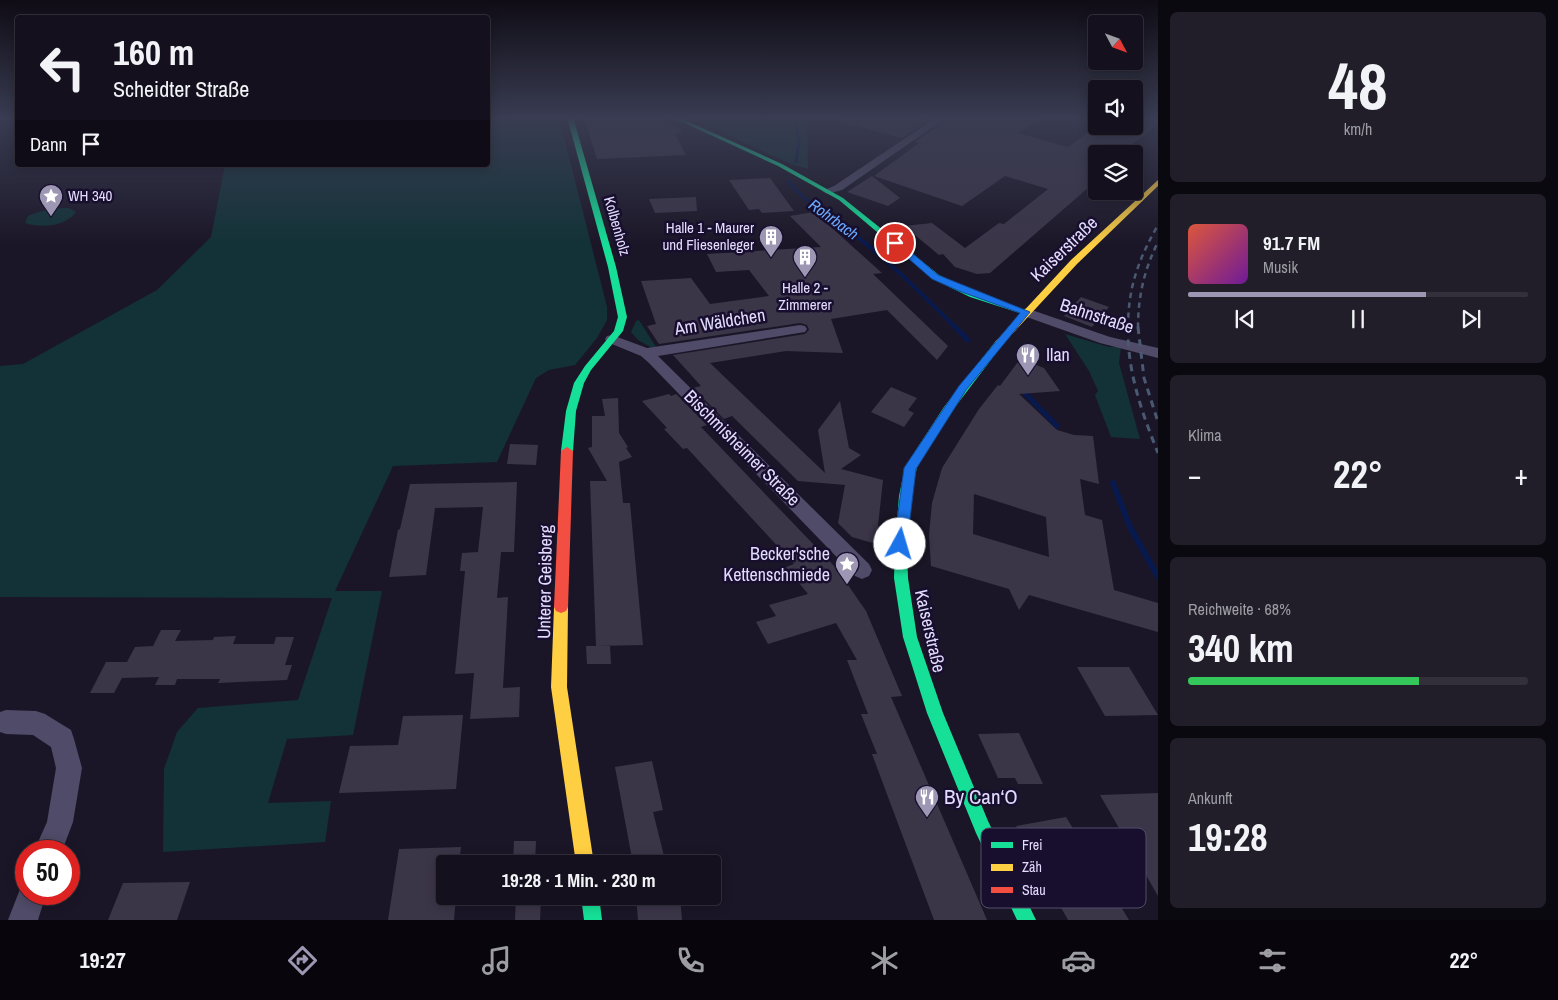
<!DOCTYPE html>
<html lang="de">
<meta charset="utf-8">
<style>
:root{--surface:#14101d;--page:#211e2a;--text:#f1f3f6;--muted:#9d9da4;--line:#33303b;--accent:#9e97b3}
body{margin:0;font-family:"Archivo Narrow",sans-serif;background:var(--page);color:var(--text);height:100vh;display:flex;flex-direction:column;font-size:19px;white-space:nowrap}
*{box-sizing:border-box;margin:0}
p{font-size:16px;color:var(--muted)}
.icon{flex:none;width:28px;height:28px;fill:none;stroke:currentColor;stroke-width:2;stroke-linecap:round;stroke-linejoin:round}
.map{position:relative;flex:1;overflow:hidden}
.panel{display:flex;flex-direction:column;gap:12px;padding:12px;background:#0b0910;width:400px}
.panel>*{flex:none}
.banner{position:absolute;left:15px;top:15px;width:475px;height:152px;border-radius:5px;box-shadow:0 2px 12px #0003,0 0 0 1px var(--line);background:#14101d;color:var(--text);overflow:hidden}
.needle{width:32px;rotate:131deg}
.controls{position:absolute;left:1088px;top:15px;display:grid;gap:10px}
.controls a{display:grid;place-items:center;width:55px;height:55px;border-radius:5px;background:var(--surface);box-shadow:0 2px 12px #0003,0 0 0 1px var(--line);font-size:25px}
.speed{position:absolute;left:15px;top:840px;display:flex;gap:10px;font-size:25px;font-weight:700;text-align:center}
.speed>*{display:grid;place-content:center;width:65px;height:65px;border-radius:50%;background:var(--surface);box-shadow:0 2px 12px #0003,0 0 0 1px var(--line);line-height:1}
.speed .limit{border:8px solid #d22;background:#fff;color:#111}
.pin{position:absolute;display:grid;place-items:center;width:42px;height:42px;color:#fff;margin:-21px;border:2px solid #fff;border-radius:50%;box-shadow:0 1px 5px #0007}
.me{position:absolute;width:55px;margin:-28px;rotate:6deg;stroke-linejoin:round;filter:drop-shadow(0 0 4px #0008)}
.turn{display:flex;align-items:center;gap:18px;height:105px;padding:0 15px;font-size:22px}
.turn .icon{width:65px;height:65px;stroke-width:2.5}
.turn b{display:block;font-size:35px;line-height:42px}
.then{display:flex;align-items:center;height:48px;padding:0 15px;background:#0003;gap:10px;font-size:19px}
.big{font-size:38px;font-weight:700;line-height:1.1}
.panel .card{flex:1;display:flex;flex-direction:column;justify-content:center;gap:8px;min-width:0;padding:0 18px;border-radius:8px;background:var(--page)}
.panel .dial{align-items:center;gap:0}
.dial b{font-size:65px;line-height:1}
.song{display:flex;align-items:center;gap:15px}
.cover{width:60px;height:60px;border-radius:8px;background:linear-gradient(135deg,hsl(10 70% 55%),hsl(280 70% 35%))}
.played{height:5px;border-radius:2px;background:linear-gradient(90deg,var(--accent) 70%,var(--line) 70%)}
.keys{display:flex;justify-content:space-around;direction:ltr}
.heat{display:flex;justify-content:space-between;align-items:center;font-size:28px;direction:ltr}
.charge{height:8px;border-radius:4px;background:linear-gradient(90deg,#34c759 68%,var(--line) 0)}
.trip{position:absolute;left:436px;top:855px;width:285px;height:50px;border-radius:5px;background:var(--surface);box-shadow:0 2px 12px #0003,0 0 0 1px var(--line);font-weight:700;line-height:50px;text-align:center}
.tabs{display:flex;height:80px;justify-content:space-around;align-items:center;background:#08060c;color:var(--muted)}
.tabs .icon{width:35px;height:35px}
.tabs .on{color:var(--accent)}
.tabs b{font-size:22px;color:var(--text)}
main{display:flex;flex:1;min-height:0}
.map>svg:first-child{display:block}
.green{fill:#123237}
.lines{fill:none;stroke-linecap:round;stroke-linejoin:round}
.stream-far3{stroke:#08194d;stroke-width:3}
.stream-far2{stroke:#08194d;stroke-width:4}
.stream-far1{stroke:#08194d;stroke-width:5}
.stream{stroke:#08194d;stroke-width:6}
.building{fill:#3b3548;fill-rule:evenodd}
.street{fill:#4f4b68;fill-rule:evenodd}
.fast{fill:#16e098;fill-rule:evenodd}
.slow{fill:#ffcf43;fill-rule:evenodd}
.jam{fill:#f24e42;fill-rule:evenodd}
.rail-far1{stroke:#495972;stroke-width:2.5;stroke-dasharray:5.5 4.5;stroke-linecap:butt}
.rail{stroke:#495972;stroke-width:3;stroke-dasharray:7 5.5;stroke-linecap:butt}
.route{fill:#1a73e8;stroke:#114b97}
.labels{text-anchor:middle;stroke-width:5;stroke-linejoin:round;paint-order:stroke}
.far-poi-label{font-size:15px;fill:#e4dcff;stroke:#180f2e;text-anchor:start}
.far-street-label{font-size:15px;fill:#e4dcff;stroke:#180f2e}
.far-water-label{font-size:16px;font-style:italic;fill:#6aaaff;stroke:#180f2e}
.street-label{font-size:18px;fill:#e4dcff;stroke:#180f2e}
.poi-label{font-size:18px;fill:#e4dcff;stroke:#180f2e;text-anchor:start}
.near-poi-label{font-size:21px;fill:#e4dcff;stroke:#180f2e;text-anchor:start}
.key{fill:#180f2e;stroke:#554c6d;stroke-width:1}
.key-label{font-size:14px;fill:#e4dcff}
</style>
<main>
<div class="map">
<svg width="1158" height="920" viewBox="0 0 1158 920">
<rect width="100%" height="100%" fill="#1b1627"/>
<path class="green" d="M488,117H559L607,307V320L597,338L575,365L549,370L536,378L497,462L393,466L335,591H382L353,735L287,739L268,803L331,801L325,842L163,852L164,769L177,732L198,708L298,700L332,598L0,597V366L23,364L157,290L211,237L225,165H488Z
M689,117H807L808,169L791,164Z
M69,208L76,212C65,227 41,228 25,223L28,216C42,210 53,208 69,208Z
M639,320L656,347L652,348L638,340L631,332L636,321Z
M1065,334L1109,347H1121L1119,363L1140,439L1111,437L1095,395L1098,391L1089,371Z"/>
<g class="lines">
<path class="stream-far3" d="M794,117L799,141L796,162
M788,181L803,197L821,210"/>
<path class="stream-far2" d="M819,209C872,244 912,284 956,328"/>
<path class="stream-far1" d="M955,327L968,340
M1020,388L1057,426"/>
<path class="stream" d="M1113,483L1130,527L1158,577"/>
</g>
<path class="building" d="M584,117H604L605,120L655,117L683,130L675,134L686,155L597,159Z
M840,117H912L928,121L902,138L840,122Z
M949,117H1043L1018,133L1068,147L1097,126H1134V117H1158V124L1124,151L1096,144V181L990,273L977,274L955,267L943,254L939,255L904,226L932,223L965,248L999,223L1004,224L1048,189L1005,176L962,206L874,176L919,143L915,142Z
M872,176L900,198L888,206L847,192Z
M770,178L794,211L762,213L759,209L749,210L729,180Z
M696,197L697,211L655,213L649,199Z
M814,212L882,273L873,274L948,346L937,360L887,310L831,319L843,353L786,351L710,363L825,473L818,430L840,401L849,448L861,455L841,469L883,480L876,544L852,537L838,523L845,485L798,481L732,416L724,419L693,388L701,386L673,355L805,334L809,330L807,325L800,323L659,344L647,326L656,324L641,281L691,278L710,304L769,296L749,270L716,272L707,254L821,247L790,216Z
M1081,297L1109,307L1092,327L1064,316Z
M1020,359L1044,368L1060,391L1019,394L1057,430L1074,435L1093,436L1099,484L1080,479L1085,515L1102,520L1114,590L1158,603V632L1029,595L1019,610L1009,589L931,566L929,535L932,503L942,468L979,409L998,385L1000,386ZM974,494L1046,517L1049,557L973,534Z
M891,387L917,398L908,410L914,413L904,427L871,412Z
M669,394L671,396L676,394L707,425L701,427L837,569L866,611L902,696L891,697L987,920H934L872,754H877L861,714H868L847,660H857L836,623L768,644L756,622L776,616L769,605L808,594L786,567L794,564L687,448L683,449L664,429L667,428L642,401Z
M618,398L619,433L628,447L626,448L632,457L619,462L623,503H630L643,645L596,646L590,481H607L588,448L592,447V416H605L602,399Z
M510,444L538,445L536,465L507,464Z
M517,482L514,552H501L497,598L508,597L503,688L520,687L519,717L470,719L474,673L455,674L465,571H460L462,553L478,552L483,507L435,508L426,575L389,577L398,530L400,529L410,484Z
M161,630H181L175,641L213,640L214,637L236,636L233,644H274L276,637H294L285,665H292L287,680L218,683L220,679H177L175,685H155L159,677L122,678L114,693H90L106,662H127L135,647L153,646Z
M586,646H610L611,664H587Z
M1077,667H1129L1158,715L1105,716Z
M463,715L456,789L339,793L350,746L398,745L403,716Z
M1019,733L1043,784H1018L1015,778H998L978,734Z
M652,761L663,810L653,812L666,864H633L615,767Z
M1158,793V896L1100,795Z
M1066,817L1129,920H1068L1016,826Z
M514,841H536L535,864H513Z
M461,847L459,864H445V896H456L454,920H388L399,849Z
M190,882L177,920H108L123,883Z
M516,896H537V899L541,900L540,920H515Z
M636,896H680L682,920H638Z"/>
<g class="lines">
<path class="street" d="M937,117H947L842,190L827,194L822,191L834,186Z
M1026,308L1110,337L1158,348V358L1100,343L1021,315L1019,312Z
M800,325L805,326L807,329L805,332L658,356L869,564L872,570L869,576L862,579L855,576L649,363L641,356L607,342L605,339L607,336L612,335L647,348Z
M6,710L36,711L45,714L71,730L74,739L82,768L73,822L62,851H34L47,822L56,768L51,747L33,735L6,734L0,732V712Z
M26,882V894H46L38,920H8L22,884Z"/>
<path class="fast" d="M567,117H573L616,267L627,317L623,331L591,370L584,383L576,411L573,451L567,455L561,451L566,411L574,383L585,366L614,331L618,317L608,267Z
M671,117H678L782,164L843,198L939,275L976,293L1030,312L1026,315L1023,314L970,297L933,279L839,200L778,166Z
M998,341L1003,344L952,411L917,467L911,496L907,546L908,578L917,637L943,713L988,821L1036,920H1017L976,833L927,713L903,637L894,578L895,546L899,496L905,467L944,407L995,342Z
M581,896H599L602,920H584Z"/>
<path class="slow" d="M1158,180V186L1077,264L1001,346H995V342L1071,260Z
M561,601L566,603L568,607L567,687L594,864H576L551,687L554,607L556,603Z"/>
<path class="jam" d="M567,447L573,451L568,607L566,611L561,613L556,611L554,607L561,451Z"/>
<path class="rail-far1" d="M1128,328C1128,288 1138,260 1158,225
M1138,328C1138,297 1144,270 1158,242"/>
<path class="rail" d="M1128,327C1127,371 1142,413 1158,453
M1138,327L1144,378L1158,422"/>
</g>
<linearGradient id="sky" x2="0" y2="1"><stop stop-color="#0f0c15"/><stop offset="0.48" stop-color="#393c52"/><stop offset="1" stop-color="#393c52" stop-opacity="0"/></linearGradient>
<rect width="1158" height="246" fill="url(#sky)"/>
<path class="route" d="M893,241H898L938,275L1030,312L966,390L916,469L907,544L905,548L900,550L896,548L894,544L904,468L959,386L1020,313L959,291L932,279L893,245Z"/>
<defs>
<g id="sight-pin" transform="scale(1.25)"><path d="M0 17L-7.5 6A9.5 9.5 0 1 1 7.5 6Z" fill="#9e97b3" stroke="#180f2e"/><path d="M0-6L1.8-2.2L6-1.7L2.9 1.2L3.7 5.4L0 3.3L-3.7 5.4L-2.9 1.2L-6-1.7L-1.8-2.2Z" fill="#fff"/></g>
<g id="building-pin" transform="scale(1.25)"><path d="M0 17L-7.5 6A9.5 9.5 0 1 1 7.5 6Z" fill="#9e97b3" stroke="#180f2e"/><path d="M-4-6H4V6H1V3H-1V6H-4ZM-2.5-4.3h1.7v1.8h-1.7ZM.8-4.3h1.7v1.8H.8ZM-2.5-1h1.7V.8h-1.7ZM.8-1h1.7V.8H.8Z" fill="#fff"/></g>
<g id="restaurant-pin" transform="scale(1.25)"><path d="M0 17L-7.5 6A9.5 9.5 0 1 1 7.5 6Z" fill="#9e97b3" stroke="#180f2e"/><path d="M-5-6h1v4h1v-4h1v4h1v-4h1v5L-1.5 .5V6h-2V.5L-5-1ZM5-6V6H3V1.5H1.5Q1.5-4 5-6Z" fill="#fff"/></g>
</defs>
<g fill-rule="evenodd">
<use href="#sight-pin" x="51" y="196"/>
<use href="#building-pin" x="771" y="237"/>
<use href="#building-pin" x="805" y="257"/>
<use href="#restaurant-pin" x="1028" y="355"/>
<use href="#sight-pin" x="847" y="564"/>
<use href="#restaurant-pin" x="927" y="797"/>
</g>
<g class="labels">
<g class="far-poi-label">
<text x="68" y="201">WH 340</text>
<text x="754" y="233" text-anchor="end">Halle 1 - Maurer<tspan x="754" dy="17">und Fliesenleger</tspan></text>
<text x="805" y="293" text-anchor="middle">Halle 2 -<tspan x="805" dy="17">Zimmerer</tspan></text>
</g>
<g class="far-street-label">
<text transform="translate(617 226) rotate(74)" y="5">Kolbenholz</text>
</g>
<g class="far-water-label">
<text transform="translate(834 219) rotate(36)" y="6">Rohrbach</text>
</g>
<g class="street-label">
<text transform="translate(1064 249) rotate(-44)" y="6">Kaiserstraße</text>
<text transform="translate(1097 316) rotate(18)" y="6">Bahnstraße</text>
<text transform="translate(720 322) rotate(-9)" y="6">Am Wäldchen</text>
<text transform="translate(742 448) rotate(45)" y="6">Bischmisheimer Straße</text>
<text transform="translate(545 582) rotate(-89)" y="6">Unterer Geisberg</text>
<text transform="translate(930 631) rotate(77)" y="6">Kaiserstraße</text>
</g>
<g class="poi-label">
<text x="1046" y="361">Ilan</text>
<text x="830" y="560" text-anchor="end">Becker'sche<tspan x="830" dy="21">Kettenschmiede</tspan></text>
</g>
<g class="near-poi-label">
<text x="944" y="804">By Can‘O</text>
</g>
</g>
<rect x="981" y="828" width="165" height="80" rx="8" class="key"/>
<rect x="991" y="842" width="22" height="6" fill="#16e098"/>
<rect x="991" y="864" width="22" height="7" fill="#ffcf43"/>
<rect x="991" y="887" width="22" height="6" fill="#f24e42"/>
<g class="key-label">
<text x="1022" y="850">Frei</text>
<text x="1022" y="872">Zäh</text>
<text x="1022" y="895">Stau</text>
</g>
</svg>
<div class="controls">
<a><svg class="needle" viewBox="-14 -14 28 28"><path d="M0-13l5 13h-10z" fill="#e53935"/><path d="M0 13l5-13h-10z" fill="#9d9da4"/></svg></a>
<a><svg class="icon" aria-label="sound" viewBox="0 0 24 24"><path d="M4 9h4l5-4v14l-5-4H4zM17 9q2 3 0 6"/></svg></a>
<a><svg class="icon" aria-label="layers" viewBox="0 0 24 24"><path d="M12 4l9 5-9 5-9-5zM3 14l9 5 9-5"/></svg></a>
</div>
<div class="speed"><div class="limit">50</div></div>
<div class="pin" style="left:895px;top:243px;background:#d93025"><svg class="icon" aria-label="arrive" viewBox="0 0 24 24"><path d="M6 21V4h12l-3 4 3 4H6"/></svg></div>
<svg class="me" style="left:900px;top:544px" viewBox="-20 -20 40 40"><circle r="19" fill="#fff"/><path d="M0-13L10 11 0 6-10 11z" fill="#1a73e8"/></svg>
<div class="trip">19:28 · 1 Min. · 230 m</div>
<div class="banner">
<div class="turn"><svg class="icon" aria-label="left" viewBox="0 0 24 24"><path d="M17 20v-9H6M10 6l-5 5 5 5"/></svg><div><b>160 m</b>Scheidter Straße</div></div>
<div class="then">Dann<svg class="icon" aria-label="arrive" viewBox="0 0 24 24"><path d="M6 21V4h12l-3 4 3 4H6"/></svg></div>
</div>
</div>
<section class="panel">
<div class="card dial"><b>48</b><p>km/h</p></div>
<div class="card">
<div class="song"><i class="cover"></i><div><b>91.7 FM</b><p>Musik</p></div></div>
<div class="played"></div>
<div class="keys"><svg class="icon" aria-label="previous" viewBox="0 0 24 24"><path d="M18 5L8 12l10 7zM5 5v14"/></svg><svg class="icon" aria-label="pause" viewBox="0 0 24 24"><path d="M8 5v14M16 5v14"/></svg><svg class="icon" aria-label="next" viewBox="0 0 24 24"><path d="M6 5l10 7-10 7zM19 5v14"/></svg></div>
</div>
<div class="card"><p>Klima</p>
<div class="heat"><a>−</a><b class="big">22°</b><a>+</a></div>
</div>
<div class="card"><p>Reichweite · 68%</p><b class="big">340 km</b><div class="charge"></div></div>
<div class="card"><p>Ankunft</p><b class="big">19:28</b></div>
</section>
</main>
<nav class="tabs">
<b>19:27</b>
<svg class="icon on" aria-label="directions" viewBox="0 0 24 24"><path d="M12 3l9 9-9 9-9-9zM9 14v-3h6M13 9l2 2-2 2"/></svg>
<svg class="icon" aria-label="music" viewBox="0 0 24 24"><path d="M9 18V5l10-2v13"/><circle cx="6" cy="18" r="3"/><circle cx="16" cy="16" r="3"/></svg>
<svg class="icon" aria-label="phone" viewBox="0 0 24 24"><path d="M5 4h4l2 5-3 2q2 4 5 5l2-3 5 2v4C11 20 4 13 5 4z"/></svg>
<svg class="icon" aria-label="climate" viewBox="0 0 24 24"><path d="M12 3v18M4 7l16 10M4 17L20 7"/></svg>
<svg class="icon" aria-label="car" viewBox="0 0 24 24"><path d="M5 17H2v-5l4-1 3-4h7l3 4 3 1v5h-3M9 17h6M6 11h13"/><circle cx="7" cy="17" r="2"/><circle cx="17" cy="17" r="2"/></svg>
<svg class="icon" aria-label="filters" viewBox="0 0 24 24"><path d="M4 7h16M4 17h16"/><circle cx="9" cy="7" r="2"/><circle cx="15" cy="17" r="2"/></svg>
<b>22°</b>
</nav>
